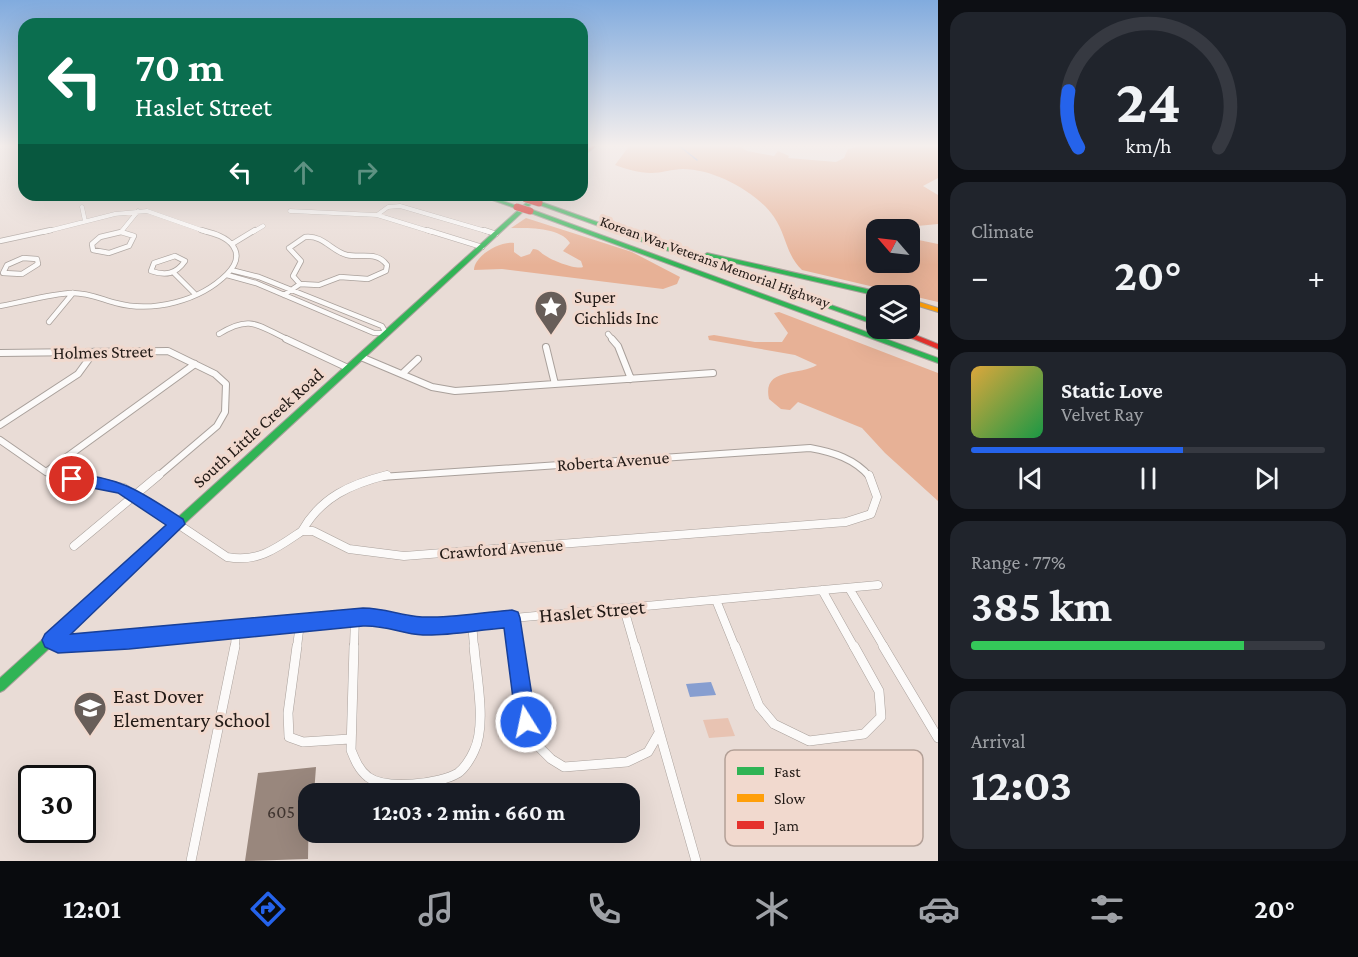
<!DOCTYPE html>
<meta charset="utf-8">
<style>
:root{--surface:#171b24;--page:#20242c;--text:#f1f3f6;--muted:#9ea1a6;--line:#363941;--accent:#2563eb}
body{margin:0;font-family:"Crimson Pro",serif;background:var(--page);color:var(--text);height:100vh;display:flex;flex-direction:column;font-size:22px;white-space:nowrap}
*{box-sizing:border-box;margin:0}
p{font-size:20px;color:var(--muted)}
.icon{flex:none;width:33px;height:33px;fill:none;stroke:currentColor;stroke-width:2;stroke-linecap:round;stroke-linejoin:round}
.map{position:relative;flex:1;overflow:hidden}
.details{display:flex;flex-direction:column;gap:12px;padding:12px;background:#0d0f14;width:420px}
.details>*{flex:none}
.guide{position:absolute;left:18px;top:18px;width:570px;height:183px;border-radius:18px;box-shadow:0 6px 24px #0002;background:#0b6e4f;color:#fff;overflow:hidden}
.needle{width:39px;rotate:298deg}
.tools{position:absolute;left:866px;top:219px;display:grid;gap:12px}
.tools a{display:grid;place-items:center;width:54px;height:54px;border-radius:12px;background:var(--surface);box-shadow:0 6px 24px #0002;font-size:30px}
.speed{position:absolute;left:18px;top:765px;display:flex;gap:12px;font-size:30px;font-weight:700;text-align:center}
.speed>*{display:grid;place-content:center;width:78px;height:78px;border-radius:50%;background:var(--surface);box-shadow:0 6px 24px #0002;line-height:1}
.speed .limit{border:3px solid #111;border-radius:9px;background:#fff;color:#111}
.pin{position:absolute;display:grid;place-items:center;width:51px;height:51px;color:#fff;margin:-26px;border:3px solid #fff;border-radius:50%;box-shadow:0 2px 6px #0007}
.me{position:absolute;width:66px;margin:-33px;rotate:350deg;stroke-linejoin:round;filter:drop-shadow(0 0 4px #0008)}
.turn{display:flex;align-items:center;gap:21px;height:126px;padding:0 18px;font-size:27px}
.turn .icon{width:78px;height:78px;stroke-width:2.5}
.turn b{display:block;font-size:42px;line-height:51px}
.lanes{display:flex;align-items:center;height:57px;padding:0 18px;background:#0003;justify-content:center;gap:30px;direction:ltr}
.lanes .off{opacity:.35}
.big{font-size:45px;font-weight:700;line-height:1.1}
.details .widget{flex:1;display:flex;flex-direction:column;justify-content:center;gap:9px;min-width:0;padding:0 21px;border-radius:18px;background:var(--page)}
.details .dial{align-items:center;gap:0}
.dial svg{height:156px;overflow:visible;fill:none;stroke:var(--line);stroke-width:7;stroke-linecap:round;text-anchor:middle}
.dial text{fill:var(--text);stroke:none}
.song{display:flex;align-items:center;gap:18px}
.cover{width:72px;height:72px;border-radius:9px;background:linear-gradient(135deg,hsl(40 70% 55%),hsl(140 70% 35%))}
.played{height:6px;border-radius:3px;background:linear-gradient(90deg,var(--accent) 60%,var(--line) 60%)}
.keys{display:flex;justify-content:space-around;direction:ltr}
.heat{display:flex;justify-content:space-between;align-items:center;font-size:33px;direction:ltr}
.charge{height:9px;border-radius:4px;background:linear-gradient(90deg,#34c759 77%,var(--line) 0)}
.trip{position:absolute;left:298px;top:783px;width:342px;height:60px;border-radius:18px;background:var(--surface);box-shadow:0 6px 24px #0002;font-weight:700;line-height:60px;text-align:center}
.tabs{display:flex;height:96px;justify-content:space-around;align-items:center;background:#090b0e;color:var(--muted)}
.tabs .icon{width:42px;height:42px}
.tabs .selected{color:var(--accent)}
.tabs b{font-size:27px;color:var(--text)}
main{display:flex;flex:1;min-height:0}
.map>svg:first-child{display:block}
.green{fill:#e8c3b2}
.forest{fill:#e7b196}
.water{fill:#879ed0}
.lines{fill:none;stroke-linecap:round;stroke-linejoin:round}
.stream{stroke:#879ed0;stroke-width:1.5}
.building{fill:#99877d}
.street-far4-casing{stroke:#a9a09b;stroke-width:4.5}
.street-far3-casing{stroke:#a9a09b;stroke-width:6}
.street-far2-casing{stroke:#a9a09b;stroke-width:8}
.street-far1-casing{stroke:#a9a09b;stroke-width:9}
.street-casing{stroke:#a9a09b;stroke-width:10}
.fast-casing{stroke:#a9a09b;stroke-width:2}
.slow-casing{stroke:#a9a09b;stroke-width:2}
.jam-casing{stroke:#a9a09b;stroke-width:2}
.street-far4{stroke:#fcfaf9;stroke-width:4}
.street-far3{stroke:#fcfaf9;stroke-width:4.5}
.street-far2{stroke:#fcfaf9;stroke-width:6}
.street-far1{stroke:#fcfaf9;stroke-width:8}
.street{stroke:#fcfaf9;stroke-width:9}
.fast{fill:#30b455;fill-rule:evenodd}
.slow{fill:#ff9f0a;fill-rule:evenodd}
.jam{fill:#e5322d;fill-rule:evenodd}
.jam-bridge-casing{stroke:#c2bcb9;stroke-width:8;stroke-linecap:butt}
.jam-bridge{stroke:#e5322d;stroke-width:7}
.route{fill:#2563eb;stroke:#184099;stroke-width:1.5}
.labels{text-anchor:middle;stroke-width:6;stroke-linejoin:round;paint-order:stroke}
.far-street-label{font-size:15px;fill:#221a16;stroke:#f1d9ce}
.poi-label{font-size:18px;fill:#221a16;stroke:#f1d9ce;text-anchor:start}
.street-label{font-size:18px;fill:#221a16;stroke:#f1d9ce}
.near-number-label{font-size:18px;fill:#403530}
.near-street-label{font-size:21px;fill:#221a16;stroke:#f1d9ce}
.near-poi-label{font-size:21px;fill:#221a16;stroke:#f1d9ce;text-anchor:start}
.key{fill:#f1d9ce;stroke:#b3a097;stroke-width:1.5}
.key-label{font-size:16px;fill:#221a16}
</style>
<main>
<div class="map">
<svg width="938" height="861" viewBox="0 0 938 861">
<rect width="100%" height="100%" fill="#e9dcd6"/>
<path class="green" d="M728,718L735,736L709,738L703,720Z"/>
<path class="forest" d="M630,145L741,147L747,151L774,156L778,151L789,156L788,158L836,162L844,158L848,149L866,145H938V178L923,186L938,195V224L876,230V262H909V238L938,244V302L802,270C786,255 786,234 774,217C757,192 714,169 683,169C672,169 662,173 651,173C639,173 626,169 615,165Z
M526,218L632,252L680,277L677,284L663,289L502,269L474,270C474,256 500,241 514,243V252L521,257L530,254L533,249C540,249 540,253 546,256C553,261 577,270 583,267L581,261L563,251L570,243C560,227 528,228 511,228Z
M779,312L938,373V501L885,453L862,428L798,402L790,410L781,409L769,399C762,367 799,376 817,365L795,355L709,340L708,336L714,335L755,342H782L788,333L774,313Z"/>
<path class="water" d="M711,682L716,695L690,697L686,684Z"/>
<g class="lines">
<path class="stream" d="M678,145L697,160"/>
</g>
<path class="building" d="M316,767L314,794H309L308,859L245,861L258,773Z"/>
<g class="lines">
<g class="street-far4-casing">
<path id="street-far4" d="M82,207L85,221
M290,211L377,215L432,232
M377,215L388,207L400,206L489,232
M44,232L115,214L147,211L207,232
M121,232L138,211
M253,232L263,226"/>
</g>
<g class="street-far3-casing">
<path id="street-far3" d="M427,230L482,247
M484,230L496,234
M121,232L134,236L129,246L109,253L93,250L92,244L100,237Z
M305,237C324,235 331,251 347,255C362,258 377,251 387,265L386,271L368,279L340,277L319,285L300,284L293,276L301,261L289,248Z
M0,241L51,230
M232,244L255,230
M175,256L185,261C176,274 166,276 151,271L154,263Z
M23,258L37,259L38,264L22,274L3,273L7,265Z
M231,270L259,277L382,326L386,333
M174,273L196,295
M227,275L256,283L374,333H386
M284,295L300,284
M0,306C24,302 48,294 72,293C89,293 101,299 116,303C153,313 200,301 227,274C235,266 240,256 233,246C226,236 212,233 201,230
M49,322L73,293
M219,334C251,314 258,326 289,340
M608,334L613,340"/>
</g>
<g class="street-far2-casing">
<path id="street-far2" d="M286,339L348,368
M612,339L618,346L631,379
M546,347L555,384
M0,353L168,351L215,374L226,384L225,412L217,426L157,477
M361,357L432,387L455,391L713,373
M402,374L418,359
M0,425L78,374L94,352
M0,440L46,472L73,477
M46,472L195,364
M381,477L810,448C833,452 855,459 870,477"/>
</g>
<g class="street-far1-casing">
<path id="street-far1" d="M64,475L124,488L227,557C258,563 277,548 302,531
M302,531H313L349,549L404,556L846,522L871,514L877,497L869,475
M302,531C321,497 351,484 387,475
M74,546L159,475
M849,588L884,647
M822,590L854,647
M716,600L735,647
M624,609L635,647
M512,618L515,647
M472,622L474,647
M51,640L59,644L363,617L424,626L878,585
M235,647L236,630
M297,647L300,623
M354,647L355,618"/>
</g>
<g class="street-casing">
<path id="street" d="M297,646L288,713L289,737L303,742L350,739
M354,646L351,750C355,760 359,770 368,777C386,790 440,784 458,773C464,769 471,758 474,751C487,725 476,675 474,646
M515,646L522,707L529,737L551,759L564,767L627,762L648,752L659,733
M635,646L696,861
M735,646L759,706L774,724L809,741L864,734L881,717L879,691L854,646
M883,646L938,738
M191,861L235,646"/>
</g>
<g class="fast-casing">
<path id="fast" d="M478,195H486L520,207L515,208Z
M535,195H541L4,690L0,692V678Z
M537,202H541L876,321V325L537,204Z
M530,209L938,358V363L528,212L527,211Z
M707,253L889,294L892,296H878L705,256L704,255Z"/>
</g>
<g class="slow-casing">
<path id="slow" d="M509,195H518L529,199L526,201Z
M909,299L938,308V312L909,303Z"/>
</g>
<g class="jam-casing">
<path id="jam" d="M593,145H597L582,157V154Z
M887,328H898L938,344V349Z"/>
</g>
<use href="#street-far4" class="street-far4"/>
<use href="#street-far3" class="street-far3"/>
<use href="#street-far2" class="street-far2"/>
<use href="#street-far1" class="street-far1"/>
<use href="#street" class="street"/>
<use href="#fast" class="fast"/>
<use href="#slow" class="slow"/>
<use href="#jam" class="jam"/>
<g class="jam-bridge-casing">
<path id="jam-bridge" d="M526,199L539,203
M517,207L530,211"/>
</g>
<use href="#jam-bridge" class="jam-bridge"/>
</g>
<linearGradient id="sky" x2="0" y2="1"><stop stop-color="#81abde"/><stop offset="0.55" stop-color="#f5efed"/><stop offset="1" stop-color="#f5efed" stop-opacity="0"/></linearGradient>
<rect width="938" height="265" fill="url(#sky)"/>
<path class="route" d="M72,473C125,479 139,491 183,519L185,524L71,634L363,608C386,608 400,616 422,617C451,618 483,612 512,610L518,612L520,618L536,722L533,729L526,732L519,729L516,722L504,628C477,630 449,636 423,635C401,634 387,625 363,626L129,649L58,653L45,647L42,640L45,634L166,525L118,493L67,483L64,479L67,474Z"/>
<defs>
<g id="sight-pin" transform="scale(1.725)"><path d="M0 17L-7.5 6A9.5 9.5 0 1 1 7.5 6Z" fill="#685e59" stroke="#f1d9ce"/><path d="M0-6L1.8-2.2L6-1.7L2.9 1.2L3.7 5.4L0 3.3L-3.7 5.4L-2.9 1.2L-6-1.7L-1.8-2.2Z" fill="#fff"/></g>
<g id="school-pin" transform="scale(1.725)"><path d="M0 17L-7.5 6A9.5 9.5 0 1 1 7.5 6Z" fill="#685e59" stroke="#f1d9ce"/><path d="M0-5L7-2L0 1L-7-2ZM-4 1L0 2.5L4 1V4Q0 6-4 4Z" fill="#fff"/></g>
</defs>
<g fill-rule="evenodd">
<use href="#sight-pin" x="551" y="307"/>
<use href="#school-pin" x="90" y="708"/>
</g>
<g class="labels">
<g class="far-street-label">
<text transform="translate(715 262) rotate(20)" y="5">Korean War Veterans Memorial Highway</text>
</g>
<g class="poi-label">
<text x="574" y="303">Super<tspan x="574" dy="21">Cichlids Inc</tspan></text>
</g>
<g class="street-label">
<text transform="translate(103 352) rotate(-1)" y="6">Holmes Street</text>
<text transform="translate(258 428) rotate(-42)" y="6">South Little Creek Road</text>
<text transform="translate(613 461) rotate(-4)" y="6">Roberta Avenue</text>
<text transform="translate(501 549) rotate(-4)" y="6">Crawford Avenue</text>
</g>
<g class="near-number-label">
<text x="281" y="818">605</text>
</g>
<g class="near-street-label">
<text transform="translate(592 611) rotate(-5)" y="7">Haslet Street</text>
</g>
<g class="near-poi-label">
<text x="113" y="703">East Dover<tspan x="113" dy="24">Elementary School</tspan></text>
</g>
</g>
<rect x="725" y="750" width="198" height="96" rx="9" class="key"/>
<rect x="737" y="767" width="27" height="8" fill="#30b455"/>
<rect x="737" y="794" width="27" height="8" fill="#ff9f0a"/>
<rect x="737" y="821" width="27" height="8" fill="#e5322d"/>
<g class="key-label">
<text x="774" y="777">Fast</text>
<text x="774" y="804">Slow</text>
<text x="774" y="831">Jam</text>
</g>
</svg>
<div class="tools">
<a><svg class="needle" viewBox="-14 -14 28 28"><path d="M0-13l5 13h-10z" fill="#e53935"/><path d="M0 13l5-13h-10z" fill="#9ea1a6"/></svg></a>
<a><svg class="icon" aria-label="layers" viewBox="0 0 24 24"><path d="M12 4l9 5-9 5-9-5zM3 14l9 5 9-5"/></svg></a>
</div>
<div class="speed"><div class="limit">30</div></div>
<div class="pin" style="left:72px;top:479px;background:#d93025"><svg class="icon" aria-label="arrive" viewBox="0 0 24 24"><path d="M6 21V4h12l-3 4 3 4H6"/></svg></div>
<svg class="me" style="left:526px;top:722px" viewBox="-20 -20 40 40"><circle r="17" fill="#2563eb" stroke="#fff" stroke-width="3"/><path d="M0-11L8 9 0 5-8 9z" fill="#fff"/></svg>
<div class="trip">12:03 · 2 min · 660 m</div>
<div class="guide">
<div class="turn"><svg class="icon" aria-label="left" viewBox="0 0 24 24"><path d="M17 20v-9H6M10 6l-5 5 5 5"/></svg><div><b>70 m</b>Haslet Street</div></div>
<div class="lanes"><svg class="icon" aria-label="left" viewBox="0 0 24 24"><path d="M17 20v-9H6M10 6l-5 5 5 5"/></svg><svg class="icon off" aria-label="ahead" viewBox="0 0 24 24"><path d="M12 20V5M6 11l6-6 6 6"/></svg><svg class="icon off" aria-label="right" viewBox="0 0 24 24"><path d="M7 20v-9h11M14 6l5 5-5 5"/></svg></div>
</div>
</div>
<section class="details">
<div class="widget dial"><svg viewBox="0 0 100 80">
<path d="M14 69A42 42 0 1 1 86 69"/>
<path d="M14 69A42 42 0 0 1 9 40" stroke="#2563eb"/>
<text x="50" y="56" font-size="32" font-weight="700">24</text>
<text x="50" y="72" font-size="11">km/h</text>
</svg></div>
<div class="widget"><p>Climate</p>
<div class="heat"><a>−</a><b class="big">20°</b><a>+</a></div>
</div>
<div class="widget">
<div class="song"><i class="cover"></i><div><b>Static Love</b><p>Velvet Ray</p></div></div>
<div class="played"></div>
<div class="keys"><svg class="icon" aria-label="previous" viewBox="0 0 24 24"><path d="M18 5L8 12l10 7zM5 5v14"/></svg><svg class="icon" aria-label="pause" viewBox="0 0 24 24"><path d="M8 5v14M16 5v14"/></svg><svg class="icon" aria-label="next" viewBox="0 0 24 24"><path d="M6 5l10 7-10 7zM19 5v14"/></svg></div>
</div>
<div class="widget"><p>Range · 77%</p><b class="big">385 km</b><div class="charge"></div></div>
<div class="widget"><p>Arrival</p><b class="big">12:03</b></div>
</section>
</main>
<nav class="tabs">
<b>12:01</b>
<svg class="icon selected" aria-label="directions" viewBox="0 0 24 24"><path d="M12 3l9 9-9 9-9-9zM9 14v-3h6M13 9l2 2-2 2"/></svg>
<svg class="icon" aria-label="music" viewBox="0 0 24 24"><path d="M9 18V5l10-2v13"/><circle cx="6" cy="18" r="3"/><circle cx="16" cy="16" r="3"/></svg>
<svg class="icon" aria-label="phone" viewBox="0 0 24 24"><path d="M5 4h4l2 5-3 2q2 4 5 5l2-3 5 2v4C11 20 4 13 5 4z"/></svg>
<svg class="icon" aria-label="climate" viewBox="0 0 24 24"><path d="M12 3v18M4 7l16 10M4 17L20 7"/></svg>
<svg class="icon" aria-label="car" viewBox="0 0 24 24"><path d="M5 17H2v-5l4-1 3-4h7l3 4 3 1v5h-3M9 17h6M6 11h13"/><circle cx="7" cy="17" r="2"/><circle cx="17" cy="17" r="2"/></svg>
<svg class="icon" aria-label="filters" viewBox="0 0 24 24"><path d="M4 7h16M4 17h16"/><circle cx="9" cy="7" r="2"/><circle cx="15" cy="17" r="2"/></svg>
<b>20°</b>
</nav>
